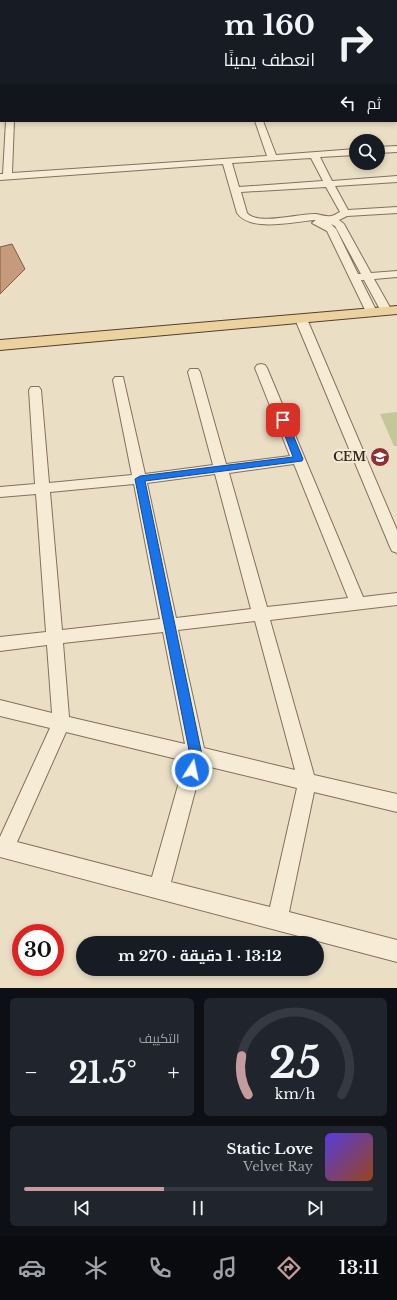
<!DOCTYPE html>
<html lang="ar">
<meta charset="utf-8">
<style>
:root{--surface:#171b24;--page:#20242c;--text:#f1f3f6;--muted:#9ea1a6;--line:#363941;--accent:#c49b9e}
body{margin:0;font-family:"Libre Baskerville",Cairo,serif;background:var(--page);color:var(--text);direction:rtl;height:100vh;display:flex;flex-direction:column;font-size:15px;white-space:nowrap}
*{box-sizing:border-box;margin:0}
p{font-size:13px;color:var(--muted)}
.icon{flex:none;width:22px;height:22px;fill:none;stroke:currentColor;stroke-width:2;stroke-linecap:round;stroke-linejoin:round}
.map{position:relative;height:988px;overflow:hidden;direction:ltr}
.panel{display:flex;flex-direction:column;gap:10px;padding:10px;background:#0d0f14;flex:1}
.panel>*{flex:none}
.top-card{position:absolute;left:0px;top:0px;width:397px;height:122px;box-shadow:0 2px 6px #0003;direction:rtl;background:#171b24;color:var(--text);overflow:hidden}
.fabs{position:absolute;left:349px;top:134px;display:grid;gap:8px}
.fabs a{display:grid;place-items:center;width:36px;height:36px;border-radius:50%;background:var(--surface);box-shadow:0 2px 6px #0003;font-size:20px}
.speed{position:absolute;left:12px;top:924px;display:flex;gap:8px;font-size:20px;font-weight:700;text-align:center}
.speed>*{display:grid;place-content:center;width:52px;height:52px;border-radius:50%;background:var(--surface);box-shadow:0 2px 6px #0003;line-height:1}
.speed .limit{border:6px solid #d22;background:#fff;color:#111}
.pin{position:absolute;display:grid;place-items:center;width:34px;height:34px;color:#fff;margin:-17px;border-radius:8px;box-shadow:0 2px 6px #0006}
.me{position:absolute;width:44px;margin:-22px;rotate:10deg;stroke-linejoin:round;filter:drop-shadow(0 0 3px #0008)}
.turn{display:flex;align-items:center;gap:14px;height:84px;padding:0 16px;font-size:18px}
.turn .icon{width:52px;height:52px;stroke-width:2.5}
.turn b{display:block;font-size:28px;line-height:34px}
.then{display:flex;align-items:center;height:38px;padding:0 16px;background:#0003;gap:8px;font-size:15px}
.big{font-size:30px;font-weight:700;line-height:1.1}
.panel .tile{flex:1;display:flex;flex-direction:column;justify-content:center;gap:6px;min-width:0;padding:0 14px;border-radius:6px;background:var(--page)}
.panel .dial{align-items:center;gap:0}
.dial svg{height:104px;overflow:visible;fill:none;stroke:var(--line);stroke-width:7;stroke-linecap:round;text-anchor:middle}
.dial text{fill:var(--text);stroke:none}
.song{display:flex;align-items:center;gap:12px}
.cover{width:48px;height:48px;border-radius:6px;background:linear-gradient(135deg,hsl(250 70% 55%),hsl(20 70% 35%))}
.played{height:4px;border-radius:2px;background:linear-gradient(90deg,var(--accent) 40%,var(--line) 40%)}
.keys{display:flex;justify-content:space-around;direction:ltr}
.heat{display:flex;justify-content:space-between;align-items:center;font-size:22px;direction:ltr}
.panel .tiles{flex:1;display:grid;gap:10px;grid-template-columns:1fr 1fr}
.tile:last-child{grid-column:span 2}
.trip{position:absolute;left:76px;top:936px;width:248px;height:40px;border-radius:20px;background:var(--surface);box-shadow:0 2px 6px #0003;font-weight:700;line-height:40px;text-align:center;direction:rtl}
.menu{display:flex;height:64px;justify-content:space-around;align-items:center;background:#090b0e;color:var(--muted)}
.menu .icon{width:28px;height:28px}
.menu .current{color:var(--accent)}
.menu b{font-size:18px;color:var(--text)}
.map>svg:first-child{display:block}
.green{fill:#c3c899}
.building{fill:#c69a7c;stroke:#815b43}
.lines{fill:none;stroke-linecap:round;stroke-linejoin:round}
.minor-casing{stroke:#84705c;stroke-width:2}
.major-casing{stroke:#523f30;stroke-width:2}
.minor{fill:#f6ecd6;fill-rule:evenodd}
.major{fill:#ebd29e;fill-rule:evenodd}
.route{fill:#1a73e8;stroke:#114b97}
.labels{text-anchor:middle;stroke-width:4;stroke-linejoin:round;paint-order:stroke}
.poi-label{font-size:12px;font-weight:bold;fill:#35291f;stroke:#f3e9d3;text-anchor:end}
</style>
<div class="map">
<svg width="397" height="988" viewBox="0 0 397 988">
<rect width="100%" height="100%" fill="#eadec4"/>
<path class="green" d="M397,412V446H394L380,414Z"/>
<path class="building" d="M12,244L25,269L0,294V247Z"/>
<g class="lines">
<g class="minor-casing">
<path id="minor" d="M22,0H28V1H22Z
M99,0H105V1H99Z
M182,0H207L182,1Z
M277,0H284V1H277Z
M317,0H346L317,1Z
M373,0H380V1H373Z
M396,7H397V11H396Z
M0,24H1V28H0Z
M396,24H397V29H396Z
M0,63H1V67H0Z
M396,85H397V89H396Z
M0,106H1V110H0Z
M6,121H14L12,173L267,156L255,121H263L276,155L356,149V155L320,157L332,181L397,176V182L335,186L348,210L397,207V213L347,216L339,220L344,224L371,273L397,271V277L374,279L392,311L386,314L382,313L364,280H361L377,312L371,315L367,314L327,231L312,223L316,220C295,221 251,233 237,213L223,164L0,180V174H3ZM311,158L323,181L239,187L232,163ZM326,187L340,212C337,213 334,216 331,216C327,217 321,215 316,214C300,213 258,226 247,213L241,192ZM331,224L335,226L361,274H358L336,229Z
M397,146V152L378,153V147Z
M301,316L305,317L307,319L397,530V553L392,551L390,547L295,319L297,317Z
M261,364L265,365L267,368L363,597L397,593V605L270,620L314,775L397,794V812L314,792L289,912L397,940V962L0,857V837L50,728L0,716V700L52,713L47,645L0,651V637L46,632L36,494L0,497V487L35,484L29,390L31,387H39L41,390L49,483L132,475L113,380L115,377H123L145,474L213,465L188,372L190,369H198L200,372L226,464L290,456L255,368L257,365ZM294,464L348,598L267,607L229,473ZM215,474L251,609L176,618L147,483ZM134,484L160,619L62,630L50,492ZM255,621L295,770L204,748L178,630ZM163,632L185,744L69,717L63,643ZM66,732L185,761L152,877L17,842ZM202,765L297,788L270,907L171,882Z"/>
</g>
<g class="major-casing">
<path id="major" d="M397,306V314L0,350V340Z"/>
</g>
<use href="#minor" class="minor"/>
<use href="#major" class="major"/>
</g>
<path class="route" d="M283,417L287,420L303,459L302,461L145,481L202,755L196,774L192,776L188,774L186,770L190,755L135,479L140,476L293,457L279,420Z"/>
<defs>
<g id="school-disc" transform="scale(1)"><circle r="9.5" fill="#8e3033" stroke="#f3e9d3"/><path d="M0-5L7-2L0 1L-7-2ZM-4 1L0 2.5L4 1V4Q0 6-4 4Z" fill="#fff"/></g>
</defs>
<g fill-rule="evenodd">
<use href="#school-disc" x="380" y="457"/>
</g>
<g class="labels">
<g class="poi-label">
<text x="366" y="461">CEM</text>
</g>
</g>
</svg>
<div class="fabs">
<a><svg class="icon" aria-label="search" viewBox="0 0 24 24"><circle cx="10" cy="10" r="6"/><path d="M15 15l6 6"/></svg></a>
</div>
<div class="speed"><div class="limit">30</div></div>
<div class="pin" style="left:283px;top:420px;background:#d93025"><svg class="icon" aria-label="arrive" viewBox="0 0 24 24"><path d="M6 21V4h12l-3 4 3 4H6"/></svg></div>
<svg class="me" style="left:192px;top:770px" viewBox="-20 -20 40 40"><circle r="17" fill="#1a73e8" stroke="#fff" stroke-width="3"/><path d="M0-11L8 9 0 5-8 9z" fill="#fff"/></svg>
<div class="trip">13:12 · 1 دقيقة · 270 m</div>
<div class="top-card">
<div class="turn"><svg class="icon" aria-label="right" viewBox="0 0 24 24"><path d="M7 20v-9h11M14 6l5 5-5 5"/></svg><div><b>160 m</b>انعطف يمينًا</div></div>
<div class="then">ثم<svg class="icon" aria-label="left" viewBox="0 0 24 24"><path d="M17 20v-9H6M10 6l-5 5 5 5"/></svg></div>
</div>
</div>
<section class="panel">
<div class="tiles">
<div class="tile dial"><svg viewBox="0 0 100 80">
<path d="M14 69A42 42 0 1 1 86 69"/>
<path d="M14 69A42 42 0 0 1 9 39" stroke="#c49b9e"/>
<text x="50" y="56" font-size="32" font-weight="700">25</text>
<text x="50" y="72" font-size="11">km/h</text>
</svg></div>
<div class="tile"><p>التكييف</p>
<div class="heat"><a>−</a><b class="big">21.5°</b><a>+</a></div>
</div>
<div class="tile">
<div class="song"><i class="cover"></i><div><b>Static Love</b><p>Velvet Ray</p></div></div>
<div class="played"></div>
<div class="keys"><svg class="icon" aria-label="previous" viewBox="0 0 24 24"><path d="M18 5L8 12l10 7zM5 5v14"/></svg><svg class="icon" aria-label="pause" viewBox="0 0 24 24"><path d="M8 5v14M16 5v14"/></svg><svg class="icon" aria-label="next" viewBox="0 0 24 24"><path d="M6 5l10 7-10 7zM19 5v14"/></svg></div>
</div>
</div>
</section>
<nav class="menu">
<b>13:11</b>
<svg class="icon current" aria-label="directions" viewBox="0 0 24 24"><path d="M12 3l9 9-9 9-9-9zM9 14v-3h6M13 9l2 2-2 2"/></svg>
<svg class="icon" aria-label="music" viewBox="0 0 24 24"><path d="M9 18V5l10-2v13"/><circle cx="6" cy="18" r="3"/><circle cx="16" cy="16" r="3"/></svg>
<svg class="icon" aria-label="phone" viewBox="0 0 24 24"><path d="M5 4h4l2 5-3 2q2 4 5 5l2-3 5 2v4C11 20 4 13 5 4z"/></svg>
<svg class="icon" aria-label="climate" viewBox="0 0 24 24"><path d="M12 3v18M4 7l16 10M4 17L20 7"/></svg>
<svg class="icon" aria-label="car" viewBox="0 0 24 24"><path d="M5 17H2v-5l4-1 3-4h7l3 4 3 1v5h-3M9 17h6M6 11h13"/><circle cx="7" cy="17" r="2"/><circle cx="17" cy="17" r="2"/></svg>
</nav>
